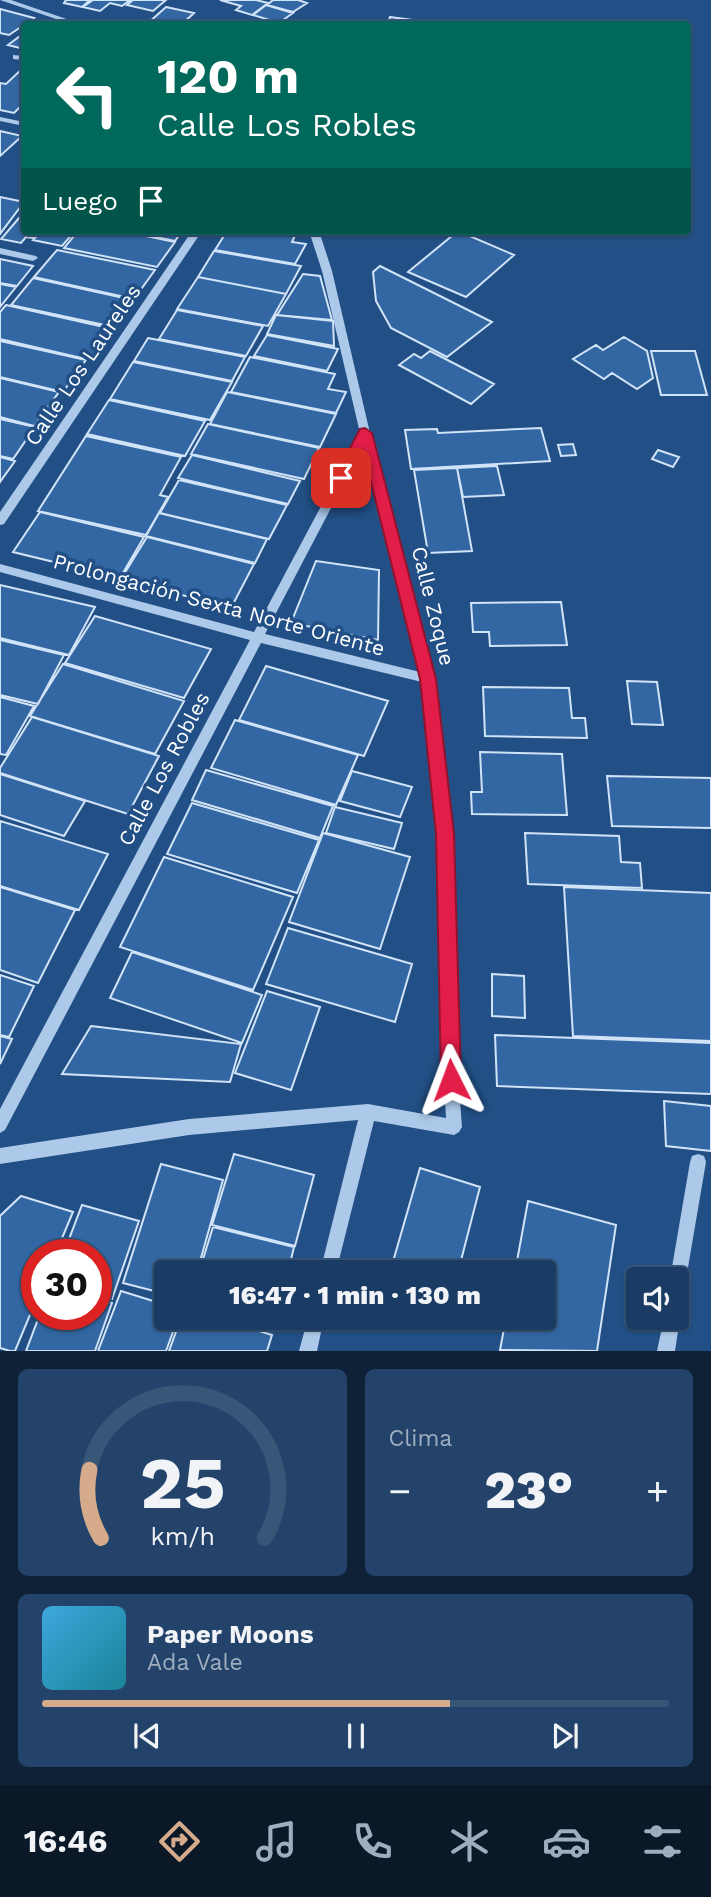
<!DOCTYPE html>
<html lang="es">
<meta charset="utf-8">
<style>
:root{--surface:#1a3c64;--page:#23436a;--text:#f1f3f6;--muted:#9fadbf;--line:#385678;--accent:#d6ab8b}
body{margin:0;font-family:"Work Sans",sans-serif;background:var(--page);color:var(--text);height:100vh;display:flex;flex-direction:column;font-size:26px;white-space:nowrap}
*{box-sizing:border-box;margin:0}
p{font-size:23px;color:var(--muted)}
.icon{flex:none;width:38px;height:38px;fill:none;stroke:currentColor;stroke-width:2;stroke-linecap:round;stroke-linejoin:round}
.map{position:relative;height:1351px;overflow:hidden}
.details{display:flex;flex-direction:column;gap:18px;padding:18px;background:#0e2137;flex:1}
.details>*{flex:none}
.hud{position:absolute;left:21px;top:21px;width:670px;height:214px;border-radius:7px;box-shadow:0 2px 5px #0004,0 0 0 2px var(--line);background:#00695c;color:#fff;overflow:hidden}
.buttons{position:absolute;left:626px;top:1267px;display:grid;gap:14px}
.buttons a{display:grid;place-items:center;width:63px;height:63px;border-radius:7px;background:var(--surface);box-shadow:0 2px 5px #0004,0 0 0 2px var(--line);font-size:35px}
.speed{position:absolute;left:21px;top:1239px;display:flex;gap:14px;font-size:35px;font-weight:700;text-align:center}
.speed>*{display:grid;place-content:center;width:91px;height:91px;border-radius:50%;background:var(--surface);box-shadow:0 2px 5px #0004,0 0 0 2px var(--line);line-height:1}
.speed .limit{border:10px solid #d22;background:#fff;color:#111}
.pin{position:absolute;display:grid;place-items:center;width:60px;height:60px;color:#fff;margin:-30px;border-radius:14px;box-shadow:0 4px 10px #0006}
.me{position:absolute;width:77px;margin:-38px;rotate:357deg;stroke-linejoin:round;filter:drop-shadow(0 0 5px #0008)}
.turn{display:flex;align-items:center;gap:24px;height:147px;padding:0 21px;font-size:32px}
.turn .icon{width:91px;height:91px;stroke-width:2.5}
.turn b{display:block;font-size:49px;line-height:60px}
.then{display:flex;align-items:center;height:66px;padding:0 21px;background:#0003;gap:14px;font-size:26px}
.big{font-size:52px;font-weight:800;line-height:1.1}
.details .card{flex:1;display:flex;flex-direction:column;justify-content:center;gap:10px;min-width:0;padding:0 24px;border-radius:10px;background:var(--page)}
.details .dial{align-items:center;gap:0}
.dial svg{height:182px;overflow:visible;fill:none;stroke:var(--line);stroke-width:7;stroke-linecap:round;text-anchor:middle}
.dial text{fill:var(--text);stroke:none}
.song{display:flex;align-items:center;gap:21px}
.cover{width:84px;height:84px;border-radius:10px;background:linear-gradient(135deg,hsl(200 70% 55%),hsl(190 70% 35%))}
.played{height:7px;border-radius:4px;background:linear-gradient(90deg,var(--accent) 65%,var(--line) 65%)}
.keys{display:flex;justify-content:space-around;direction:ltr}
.heat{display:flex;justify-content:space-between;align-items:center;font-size:38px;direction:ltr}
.details .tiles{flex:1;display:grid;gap:18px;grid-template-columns:1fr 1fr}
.card:last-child{grid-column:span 2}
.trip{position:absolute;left:154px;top:1260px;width:402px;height:70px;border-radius:7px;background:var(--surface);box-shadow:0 2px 5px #0004,0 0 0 2px var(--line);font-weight:800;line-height:70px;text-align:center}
.dock{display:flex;height:112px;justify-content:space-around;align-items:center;background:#0a1828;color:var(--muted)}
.dock .icon{width:49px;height:49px}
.dock .on{color:var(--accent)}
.dock b{font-size:32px;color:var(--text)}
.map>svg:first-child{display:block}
.building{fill:#3267a3;stroke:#d1e3f7;stroke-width:2}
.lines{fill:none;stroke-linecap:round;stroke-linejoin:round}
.minor{fill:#acc9e9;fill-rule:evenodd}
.route{fill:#e11d48;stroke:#92132f;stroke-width:2}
.labels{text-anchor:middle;stroke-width:7;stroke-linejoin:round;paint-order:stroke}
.street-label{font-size:21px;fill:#fff;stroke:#225086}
</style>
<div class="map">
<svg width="711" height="1351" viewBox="0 0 711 1351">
<rect width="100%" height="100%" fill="#225086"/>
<path class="building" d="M66,0H90L82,7L64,3Z
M93,0H130L122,6L110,3L100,11L83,7Z
M133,0H166L153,11L127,5Z
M220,0H256L268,3L252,15L236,10L241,6Z
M273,0H298L307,3L293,12L267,5Z
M266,5L293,13L279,23L253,15Z
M166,7L194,13L182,24H147Z
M0,9L34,18L9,35L0,33Z
M390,17L443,24L388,23Z
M24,33V49L8,45Z
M24,67V103L14,113L0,110V83L6,84Z
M0,131L22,136L0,156Z
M0,197L24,202L0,234Z
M24,212V231H39L33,238L26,237L21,243L1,239Z
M41,231H75L62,246L33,240Z
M78,231H122L175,242L157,267L64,248Z
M126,231H182L175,241Z
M227,231H283L296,233L292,242L306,244L295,264L215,250Z
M458,231L514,255L466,297L408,272Z
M57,250L155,270L134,299L34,277Z
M214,251L301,266L286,294L198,277Z
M0,259L33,266L17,286L0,283Z
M380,266L492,322L447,357L391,328L376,301L373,272Z
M303,274L320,276L332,320L277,315Z
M198,277L286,294L268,326L177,309Z
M33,278L133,300L114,327L11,305Z
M0,284L16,287L0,307Z
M6,305L113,329L90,360L0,339V312Z
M177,310L263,326L246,356L159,339Z
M276,315L333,321L334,346L267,334Z
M267,335L338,349L327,371L254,356Z
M624,337L647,351L653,378L637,389L612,373L604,379L573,359L596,345L603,350Z
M148,338L245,357L232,381L134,361Z
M0,341L86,360L63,392L0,377Z
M430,351L494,384L471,404L399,365L414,354L421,358Z
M651,351H695L707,395H661Z
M250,357L335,374L328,389L346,392L336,413L231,392Z
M133,362L232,382L210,420L110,399Z
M0,378L59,392L34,426L0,417Z
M227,392L336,414L320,447L210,424Z
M109,400L205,421L185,456L87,434Z
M0,419L35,427L13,459L0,456Z
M208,424L319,448L304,479L191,454Z
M541,428L550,461L411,469L405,430L437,429L438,433Z
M86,436L181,457L160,495L168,497L146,535L38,511Z
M573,444L576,455L561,456L558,445Z
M658,450L679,457L673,467L652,459Z
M192,455L300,481L288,504L178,478Z
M0,457L15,461L0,482Z
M497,466L504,495L463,497L457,468Z
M457,468L472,551L428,553L414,470Z
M179,480L287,505L269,539L160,513Z
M40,512L144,537L120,578L13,552Z
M159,513L267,539L255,563L146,536Z
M147,537L254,564L231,608L121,579Z
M316,561L379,570L378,640L291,623Z
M0,585L95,607L69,655L0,638Z
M561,602L567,645L490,646L489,632H473L471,603Z
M95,616L211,649L184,698L65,663Z
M0,640L64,655L38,704L0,695Z
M63,664L184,701L155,754L30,716Z
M266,666L388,701L364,756L239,720Z
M627,681L657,682L663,725L632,724Z
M483,687L569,688L572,718H585L587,738L485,736Z
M0,697L34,706L6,755L0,754Z
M32,717L159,756L128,814L0,773V768Z
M235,720L358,755L336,805L211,768Z
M480,752L562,754L567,815L472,814L471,792H482Z
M206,770L333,806L320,838L192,800Z
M352,771L412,787L400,817L340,801Z
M0,774L85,801L64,836L0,815Z
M607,776L711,778V828L612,826Z
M192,803L319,840L297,893L167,854Z
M335,807L402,823L394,849L326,833Z
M0,821L108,854L79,910L0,886Z
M323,833L410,857L380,949L289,922Z
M525,833L619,836L621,862L640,863L642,888L528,884Z
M164,857L293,897L253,990L120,947Z
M0,887L75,910L38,983L0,970Z
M564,887L711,893V1041L573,1036Z
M288,928L412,964L395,1022L266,984Z
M132,952L262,995L242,1043L110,998Z
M492,974L524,976L525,1018L492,1016Z
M0,975L34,986L9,1037L0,1035Z
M267,991L320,1007L291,1090L235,1073Z
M91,1026L241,1044L230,1082L62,1074Z
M495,1035L711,1043V1094L497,1086Z
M0,1036L12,1039L0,1064Z
M664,1101L711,1106V1151L666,1146Z
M234,1154L314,1175L295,1246L212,1225Z
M161,1164L223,1180L197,1272H166V1294L123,1283Z
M420,1168L480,1187L458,1272H390Z
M21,1196L73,1212L55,1255H37V1298L15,1351H10L0,1348V1216Z
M528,1201L616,1225L597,1351L500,1350L506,1318H544V1272H515Z
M82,1205L139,1221L112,1299L96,1294V1255H63Z
M213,1227L294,1247L288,1272H199Z
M121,1291L166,1305V1318H178L166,1351H98Z
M96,1299L112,1303L95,1351H26L40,1314H96Z
M181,1318H216L272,1335L267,1351H169Z
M222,1318H276L273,1331Z"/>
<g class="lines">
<path class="minor" d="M0,0H11L81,24H71Z
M13,55L24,56V60L13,59Z
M0,117L24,122V126L0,121Z
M192,231H202L4,524L0,525V512Z
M309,231H319L332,271L370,433L434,679L452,834L455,1032L462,1127L459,1132L454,1135L374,1121L336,1272H320L358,1120L189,1135L0,1164V1148L189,1119L368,1104L446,1118L441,1032L438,834L422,682L261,643L5,1130L0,1133V1109L250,640L0,572V564L254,632L360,433L322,271ZM363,447L420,672L265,634Z
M0,248L36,256L38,258L33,261L0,254Z
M698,1154L704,1156L706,1162L685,1285L683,1291L677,1293V1279H670L690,1162L692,1156Z
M677,1312L680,1318L675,1351H657L664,1318H677Z
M308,1318H324L317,1351H299Z"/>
</g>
<path class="route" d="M365,428L372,433L436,679L454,834L461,1080L458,1087L451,1089L444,1087L441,1080L436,834L420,679L363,450L346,482H336L334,478L360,429Z"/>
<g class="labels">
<g class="street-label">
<text transform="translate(83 365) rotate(-56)" y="7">Calle Los Laureles</text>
<text transform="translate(219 605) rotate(15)" y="7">Prolongación Sexta Norte Oriente</text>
<text transform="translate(433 606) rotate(76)" y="7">Calle Zoque</text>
<text transform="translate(164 769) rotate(-62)" y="7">Calle Los Robles</text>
</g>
</g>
</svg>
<div class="buttons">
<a><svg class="icon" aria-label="sound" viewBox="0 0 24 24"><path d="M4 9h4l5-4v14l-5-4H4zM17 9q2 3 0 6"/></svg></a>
</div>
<div class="speed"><div class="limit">30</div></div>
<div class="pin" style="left:341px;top:478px;background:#d93025"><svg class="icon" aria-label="arrive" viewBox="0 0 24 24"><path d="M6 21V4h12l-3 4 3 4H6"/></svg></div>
<svg class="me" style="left:451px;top:1080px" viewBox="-20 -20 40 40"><path d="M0-17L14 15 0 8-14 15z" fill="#e11d48" stroke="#fff" stroke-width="4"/></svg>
<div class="trip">16:47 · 1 min · 130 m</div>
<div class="hud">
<div class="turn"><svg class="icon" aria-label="left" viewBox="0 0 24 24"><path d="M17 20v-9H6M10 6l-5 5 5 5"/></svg><div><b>120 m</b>Calle Los Robles</div></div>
<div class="then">Luego<svg class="icon" aria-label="arrive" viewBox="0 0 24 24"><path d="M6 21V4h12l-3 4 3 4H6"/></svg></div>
</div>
</div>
<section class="details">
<div class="tiles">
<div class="card dial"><svg viewBox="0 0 100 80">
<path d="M14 69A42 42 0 1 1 86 69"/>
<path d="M14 69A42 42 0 0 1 9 39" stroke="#d6ab8b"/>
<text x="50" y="56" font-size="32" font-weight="700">25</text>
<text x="50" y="72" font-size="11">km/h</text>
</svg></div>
<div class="card"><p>Clima</p>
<div class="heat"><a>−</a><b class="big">23°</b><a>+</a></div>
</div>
<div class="card">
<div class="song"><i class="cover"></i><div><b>Paper Moons</b><p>Ada Vale</p></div></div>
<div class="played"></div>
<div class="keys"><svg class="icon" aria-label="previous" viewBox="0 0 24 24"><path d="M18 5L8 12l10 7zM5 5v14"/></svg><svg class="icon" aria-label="pause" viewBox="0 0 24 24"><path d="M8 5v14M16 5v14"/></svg><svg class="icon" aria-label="next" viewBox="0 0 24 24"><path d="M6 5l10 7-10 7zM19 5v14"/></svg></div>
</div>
</div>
</section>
<nav class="dock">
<b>16:46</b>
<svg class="icon on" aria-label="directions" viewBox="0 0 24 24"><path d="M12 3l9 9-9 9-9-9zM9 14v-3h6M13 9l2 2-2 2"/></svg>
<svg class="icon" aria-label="music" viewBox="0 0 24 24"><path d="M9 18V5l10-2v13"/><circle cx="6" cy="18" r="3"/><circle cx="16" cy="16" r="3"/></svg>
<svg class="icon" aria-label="phone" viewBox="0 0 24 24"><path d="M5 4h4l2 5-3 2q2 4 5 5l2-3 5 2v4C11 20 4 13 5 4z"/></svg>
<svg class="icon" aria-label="climate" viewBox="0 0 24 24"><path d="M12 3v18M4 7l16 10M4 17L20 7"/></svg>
<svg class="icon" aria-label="car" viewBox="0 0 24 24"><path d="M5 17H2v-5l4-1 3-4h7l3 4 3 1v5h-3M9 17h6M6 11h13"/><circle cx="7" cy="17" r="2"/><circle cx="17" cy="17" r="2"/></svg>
<svg class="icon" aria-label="filters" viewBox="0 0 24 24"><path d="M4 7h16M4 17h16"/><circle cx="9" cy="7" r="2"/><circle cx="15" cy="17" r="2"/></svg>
</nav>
